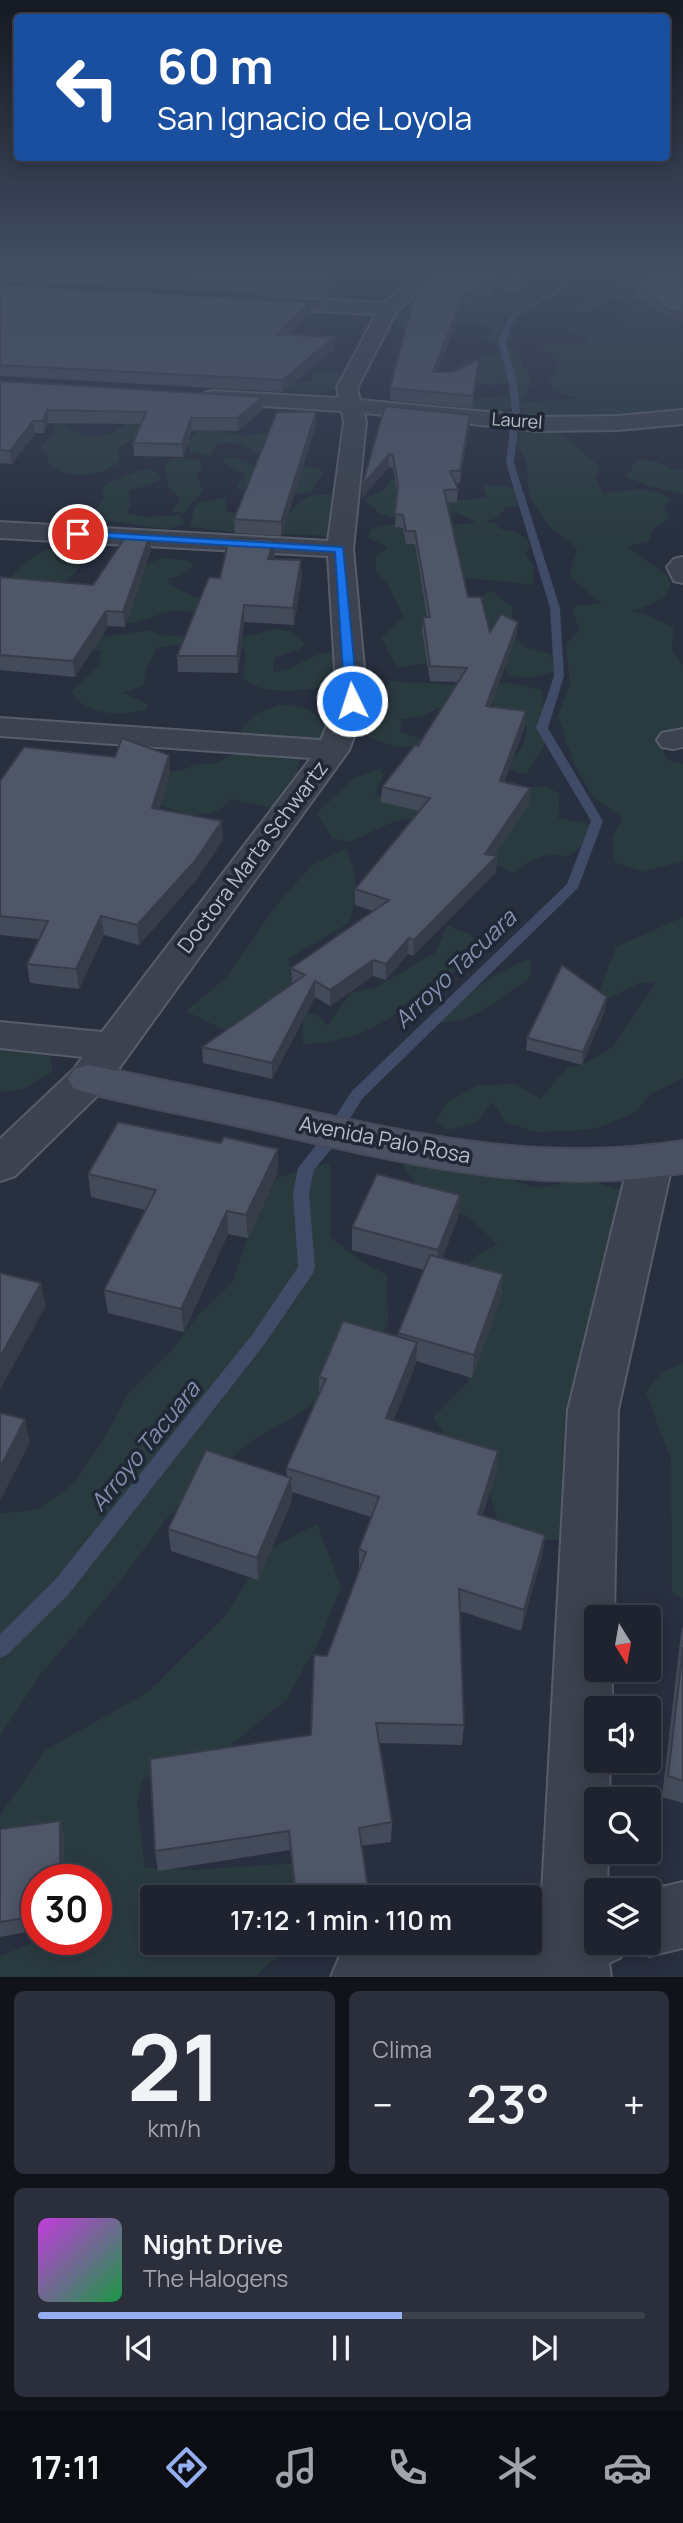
<!DOCTYPE html>
<html lang="es">
<meta charset="utf-8">
<style>
:root{--surface:#1e232f;--page:#2b2f3b;--text:#f1f3f6;--muted:#a1a4aa;--line:#3c404b;--accent:#96aff1}
body{margin:0;font-family:Manrope,sans-serif;background:var(--page);color:var(--text);height:100vh;display:flex;flex-direction:column;font-size:26px;white-space:nowrap}
*{box-sizing:border-box;margin:0}
p{font-size:23px;color:var(--muted)}
.icon{flex:none;width:38px;height:38px;fill:none;stroke:currentColor;stroke-width:2;stroke-linecap:round;stroke-linejoin:round}
.map{position:relative;height:1977px;overflow:hidden}
.side{display:flex;flex-direction:column;gap:14px;padding:14px;background:#10131a;flex:1}
.side>*{flex:none}
.top-card{position:absolute;left:14px;top:14px;width:656px;height:147px;border-radius:7px;box-shadow:0 4px 18px #0003,0 0 0 2px var(--line);background:#1a4fa0;color:#fff;overflow:hidden}
.needle{width:46px;rotate:169deg}
.fabs{position:absolute;left:584px;top:1605px;display:grid;gap:14px}
.fabs a{display:grid;place-items:center;width:77px;height:77px;border-radius:7px;background:var(--surface);box-shadow:0 4px 18px #0003,0 0 0 2px var(--line);font-size:35px}
.speed{position:absolute;left:21px;top:1864px;display:flex;gap:14px;font-size:35px;font-weight:700;text-align:center}
.speed>*{display:grid;place-content:center;width:91px;height:91px;border-radius:50%;background:var(--surface);box-shadow:0 4px 18px #0003,0 0 0 2px var(--line);line-height:1}
.speed .limit{border:10px solid #d22;background:#fff;color:#111}
.pin{position:absolute;display:grid;place-items:center;width:60px;height:60px;color:#fff;margin:-30px;border:4px solid #fff;border-radius:50%;box-shadow:0 2px 7px #0007}
.me{position:absolute;width:77px;margin:-38px;rotate:356deg;stroke-linejoin:round;filter:drop-shadow(0 0 5px #0008)}
.turn{display:flex;align-items:center;gap:24px;height:147px;padding:0 28px;font-size:32px}
.turn .icon{width:91px;height:91px;stroke-width:2.5}
.turn b{display:block;font-size:49px;line-height:60px}
.big{font-size:52px;font-weight:600;line-height:1.1}
.side .card{flex:1;display:flex;flex-direction:column;justify-content:center;gap:10px;min-width:0;padding:0 24px;border-radius:10px;background:var(--page)}
.side .dial{align-items:center;gap:0}
.dial b{font-size:91px;line-height:1}
.song{display:flex;align-items:center;gap:21px}
.cover{width:84px;height:84px;border-radius:10px;background:linear-gradient(135deg,hsl(290 70% 55%),hsl(140 70% 35%))}
.played{height:7px;border-radius:4px;background:linear-gradient(90deg,var(--accent) 60%,var(--line) 60%)}
.keys{display:flex;justify-content:space-around;direction:ltr}
.heat{display:flex;justify-content:space-between;align-items:center;font-size:38px;direction:ltr}
.side .tiles{flex:1;display:grid;gap:14px;grid-template-columns:1fr 1fr}
.card:last-child{grid-column:span 2}
.trip{position:absolute;left:140px;top:1885px;width:402px;height:70px;border-radius:7px;background:var(--surface);box-shadow:0 4px 18px #0003,0 0 0 2px var(--line);font-weight:600;line-height:70px;text-align:center}
.tab-bar{display:flex;height:112px;justify-content:space-around;align-items:center;background:#0c0e13;color:var(--muted)}
.tab-bar .icon{width:49px;height:49px}
.tab-bar .current{color:var(--accent)}
.tab-bar b{font-size:32px;color:var(--text)}
.map>svg:first-child{display:block}
.green{fill:#2a3b40}
.lines{fill:none;stroke-linecap:round;stroke-linejoin:round}
.stream{fill:#3f4b67;fill-rule:evenodd}
.minor-casing{stroke:#575d6a;stroke-width:4}
.secondary-casing{stroke:#454b59;stroke-width:4}
.minor{fill:#3c424f;fill-rule:evenodd}
.secondary{fill:#4a5162;fill-rule:evenodd}
.wall{fill:#434a59}
.shaded-wall{fill:#373c49}
.building{fill:#4e5668;stroke:#373c49;stroke-width:2}
.route{fill:#1a73e8;stroke:#114b97;stroke-width:2}
.labels{text-anchor:middle;stroke-width:7;stroke-linejoin:round;paint-order:stroke}
.far-street-label{font-size:18px;fill:#b8bdca;stroke:#202735}
.street-label{font-size:21px;fill:#b8bdca;stroke:#202735}
.water-label{font-size:23px;font-style:italic;fill:#8290af;stroke:#202735}
</style>
<div class="map">
<svg width="683" height="1977" viewBox="0 0 683 1977">
<rect width="100%" height="100%" fill="#282f3f"/>
<path class="green" d="M589,261H632L631,272L645,274L663,302H628L610,298L584,313L576,311L573,306L584,300L586,292L618,286L615,282L583,278L592,275L587,263Z
M511,288L536,294L535,301L542,308L512,316L497,314L507,322V328L514,337L496,343L482,338L493,333L494,329C482,323 469,327 456,320L401,325L394,320L397,313L411,312L401,309L400,304L409,303L422,289Z
M634,304L683,305V324L681,325L683,331V413L532,419L517,405C496,417 480,413 458,405L483,398L507,397L511,391L510,382L495,385L445,383L392,385L388,379C409,378 429,370 450,374L464,362L513,349L522,357V366L531,376L530,386L521,403L579,398L555,391L549,383L559,364L540,343L583,345L589,338L567,329L598,323L605,334L628,332L625,324L613,316Z
M319,371L339,374L343,378L341,385C326,396 299,393 282,389V386L312,381L311,374Z
M144,410L138,436L119,448V461C103,478 64,480 48,463L49,458L41,446L55,433L53,420L79,416L67,424V428C99,447 120,431 144,410Z
M201,427L242,436L275,432L260,458C245,442 237,443 217,443L211,456L190,452L186,443Z
M530,430L561,433L600,467L595,478L603,494C624,491 654,484 672,500L663,506L670,518L653,529L649,541L627,547L667,575L670,586L664,598L632,612L644,614L673,627L672,651L683,665V738L663,747L666,759L683,764V861L642,872L614,862L612,838L623,818L593,797L574,764L558,716L570,684L566,644L579,630L572,607L601,603L569,576L577,548L548,525L529,495L526,461L513,437Z
M175,458L199,460L202,464L201,472L196,475L204,491L190,505L186,513L171,512L180,499L169,488L164,465Z
M224,458C244,458 244,462 260,468C275,474 305,463 321,469L323,474L310,493L250,495L237,488V483L245,478L244,474L224,463Z
M637,460L656,461L673,470H683V494L649,486L626,477Z
M145,469L155,472L160,476L159,481L129,491L130,507L126,513L149,517L179,515L186,524L166,529L96,519L92,514L104,498L102,488L107,483Z
M392,479L410,483L414,504L487,498L482,485L511,487L526,494L523,505L506,507L497,518L483,522H494L500,529C513,531 523,532 530,545L525,555L534,566L533,585L469,578L443,579L449,661L397,667L381,638L404,617L388,585L376,571L375,557L388,547L368,538L370,530C397,518 445,529 476,522L459,513L426,512L391,518L380,514L364,499L382,491Z
M339,494L333,536L230,532L190,527C197,494 196,507 226,497V512L274,517L288,514L304,499L314,495Z
M57,546L81,548L85,554L77,571L64,583H7C18,566 37,551 57,546Z
M162,558L186,560L194,565L180,576L168,578L169,584C181,592 195,595 206,604L202,612L170,611L133,623L124,622L129,571Z
M491,590L512,607L513,636L526,648L550,654L558,670L531,678L510,676L501,663L486,652L481,597Z
M275,629L290,631L305,643L300,649L276,657L273,664L274,672C304,670 314,644 346,654L336,686C312,688 257,699 243,676L246,654L236,639Z
M102,630L104,637L150,630L160,635L190,637L185,644L157,648L146,669L144,685L123,693L146,703L148,707L145,710C122,716 83,716 72,691L99,665L101,651L64,650Z
M390,681L471,686L505,682L542,690L545,744L526,775L491,764L513,759C526,743 529,733 523,714L499,709L482,697L448,704L420,717L401,719L400,732L433,742C402,750 395,748 365,735L372,713Z
M278,705C300,705 318,708 325,731L322,739L250,737L241,730L254,715Z
M241,750L290,751L299,758L297,777L282,810L231,799C208,826 176,812 148,800L151,772L182,770L197,764H215Z
M380,769L383,776L375,794L429,807L416,817L393,822L350,842L332,838L317,813L354,778Z
M545,786L560,794L558,818L590,824V840L567,857C546,851 529,860 513,873L491,861L515,789Z
M346,848C358,880 359,891 349,923L289,958L293,1000L230,1033L186,1011L226,978L275,907L311,866Z
M683,917V1078L651,1094L634,1113L595,1129L537,1132L506,1123L492,1102L477,1122L448,1130L436,1122L446,1103L478,1085L515,1084L540,1099L568,1067L582,1065L613,1047L656,982L639,983L598,1004L603,981L616,947Z
M447,925L471,935L476,950L473,967L448,974L433,994L410,999C389,1028 338,1044 303,1044V1023L296,1010L318,1015L328,1025L351,992L375,988L436,952Z
M527,960L531,962L529,979C501,996 474,1024 440,1022C461,996 495,972 527,960Z
M0,1043L51,1052L52,1072L23,1089L0,1092Z
M443,1158L537,1188L586,1179L640,1197L661,1231L634,1318L601,1496L559,1540H523L501,1531L486,1480L459,1453L433,1418L468,1382L478,1346L460,1273L474,1257L497,1244L469,1217L430,1202L402,1165Z
M330,1162V1237L361,1261L387,1275L388,1325L350,1379L295,1416L249,1442L166,1519L121,1580L41,1674L0,1736V1513L38,1510L74,1483L104,1439L128,1394L170,1352L200,1313L232,1283L251,1227L256,1185Z
M683,1363V1599L672,1592L671,1459L646,1393L661,1373Z
M317,1524L341,1587L321,1637L287,1699L227,1748L142,1779L137,1805L145,1868L195,1870L313,1862L314,1897H152V1942L291,1943L255,1977H0V1956L42,1939H96V1880L53,1879L0,1826V1815L46,1750L148,1692L223,1618L267,1550Z"/>
<g class="lines">
<path class="stream" d="M582,261H588L555,295L515,317L506,342L517,385L520,411L514,463L560,608L564,676L548,728L603,821L578,888L362,1099L332,1148L314,1170L309,1193L315,1268L313,1273L264,1345L68,1595L7,1655L0,1658V1634L54,1581L252,1335L298,1267L293,1193L298,1168L320,1140L352,1091L567,884L591,821L536,728L554,676L550,608L506,463L512,411L509,385L498,342L510,315L551,293Z"/>
<g class="minor-casing">
<path id="minor" d="M433,261H452L396,312L357,388L360,400L538,417L618,416L683,410V424L618,430L538,431L364,413L366,422L353,549L367,701L349,750L104,1089L15,1176L0,1181V1139L74,1069L83,1057L0,1048V1022L102,1032L311,758L0,736V718L321,740L337,701L328,556L0,538V522L328,541L344,422L342,411L212,403L205,401L201,397L205,393L212,391L339,398L337,388L376,314L257,308L248,302L257,296L384,303Z
M683,557V583L674,581L667,567L674,559Z
M683,729V747L673,749L662,747L657,740L662,733Z
M650,1149L665,1154L672,1165L618,1410L614,1617H597V1670H612V1708H597V1760H610L609,1799H597V1852H608L607,1890H597V1942H649V1890L683,1882V1948L649,1956L626,1946L620,1958L609,1963L611,1977H331L341,1953L369,1942H530V1914L541,1912L568,1410L628,1165L635,1154Z"/>
</g>
<g class="secondary-casing">
<path id="secondary" d="M89,1065C150,1078 211,1090 272,1103C411,1134 540,1164 683,1141V1173C534,1197 401,1162 257,1130C196,1116 134,1106 74,1089L68,1079L74,1069Z"/>
</g>
<use href="#minor" class="minor"/>
<use href="#secondary" class="secondary"/>
</g>
<path class="wall" d="M0,261H429L410,277L351,273L326,297L0,281Z
M445,261H547L522,294L497,289L492,298L476,297L472,304L464,303L437,372H453L478,370L472,408L390,400V388Z
M683,261L671,320L636,296L637,288Z
M0,285L310,302V313L288,334L334,337V349L283,392L0,376Z
M0,381L263,409L238,431L192,430L183,457L134,456L133,443L141,424L48,423L44,433H35L12,464L0,463Z
M385,406L470,415L469,427L460,483L455,484L458,489L457,502L446,503L468,597L490,632L518,622L516,636L490,707L526,711L525,726L504,782L530,788L529,803L493,856H497L496,872L413,956L408,954L386,980L373,976L330,1006L315,997L272,1079L203,1063L202,1047L292,984L291,968L373,911L355,905V889L419,811L381,802L382,787L418,746L458,682L430,681L422,631L423,617H427L415,544H406L403,528L395,527L397,494L393,468L389,467L362,498Z
M316,412V425L281,536L235,533L234,519Z
M150,535L151,549L125,627L108,626L75,677L0,670V579L93,585Z
M274,540L275,556L274,559L302,576L294,625L244,622L238,673L178,672L177,656L220,578Z
M169,755L170,774L159,810L223,840L196,880L139,945L104,935L79,989L30,983L27,964L39,939L0,935V781L115,757Z
M607,997L605,1010L582,1065L526,1050L527,1038Z
M221,1143L278,1149V1172L248,1238L228,1234L184,1332L108,1313L104,1290L146,1210L91,1197L88,1174Z
M460,1195L458,1218L442,1258L503,1274L501,1297L472,1378L416,1361L393,1420L498,1451L496,1473L482,1516L545,1535L542,1556L521,1631L460,1611L464,1725L462,1745L379,1743L392,1822L391,1842L361,1846L368,1888L367,1897H295L290,1850L158,1871L155,1851L311,1735L327,1656L359,1571V1549L371,1517L292,1492V1500L258,1580L171,1551L168,1529L287,1476L286,1468L319,1394V1377L398,1336V1333L424,1270L352,1250V1227Z
M683,1626V1803L662,1797L681,1633Z
M60,1821L64,1835L37,1880V1930L0,1937V1829Z"/>
<path class="shaded-wall" d="M417,261H429L410,277V267Z
M540,261H547L522,294L523,283Z
M351,263V273L326,297V287Z
M498,278L497,289L492,298V287Z
M477,286L476,297L472,304V293Z
M464,293V303L432,383L433,372Z
M310,302V313L277,345V334Z
M683,311V319L671,320L672,312Z
M334,337V349L283,392V380Z
M479,359L478,370L472,408L473,396Z
M263,397V409L238,431L237,418Z
M47,410L48,423L44,433L43,421Z
M316,412V425L281,536V522Z
M470,415L469,427L460,483V471Z
M191,418L192,430L183,457L182,444Z
M33,421L35,433L12,464L10,451Z
M389,454V467L362,498V486Z
M150,535L151,549L125,627L123,612Z
M274,540L275,556L269,575L268,559Z
M301,560L302,576L294,625L293,608Z
M244,605V622L238,673L237,656Z
M106,611L108,626L75,677L73,661Z
M518,622L516,636L485,721L486,706Z
M526,711L525,726L499,796L500,781Z
M169,755L170,774L154,827L152,808Z
M530,788L529,803L484,869L485,854Z
M222,821L223,840L196,880L139,945L137,925Z
M497,856L496,872L413,956L414,940Z
M101,916L104,935L79,989L76,969Z
M409,938L408,954L386,980V964Z
M373,960V976L330,1006V990Z
M315,981V997L272,1079V1063Z
M607,997L605,1010L582,1065L583,1052Z
M278,1149V1172L248,1238L246,1215Z
M460,1195L458,1218L436,1273L438,1250Z
M227,1211L228,1234L184,1332L181,1309Z
M503,1274L501,1297L472,1378L474,1355Z
M41,1283L46,1306L0,1390V1357Z
M417,1342L416,1364L386,1440V1418Z
M25,1419L30,1442L0,1501V1468Z
M498,1451L496,1473L476,1536L478,1514Z
M291,1478L292,1500L258,1580L257,1558Z
M545,1535L542,1556L521,1631L524,1610Z
M60,1821L64,1835V1880H60Z"/>
<path class="building" d="M0,261H417L410,267L351,263L326,287L0,271Z
M445,261H540L523,283L498,278L492,287L477,286L472,293H464L433,372H453L479,359L473,396L390,388L418,285Z
M644,261H683V311L672,312L637,288Z
M0,285L310,302L277,334L334,337L283,380L0,365Z
M0,381L263,397L237,418H191L182,444L133,443L146,412L47,410L43,421H33L10,451L0,450Z
M385,406L470,415L460,471H450L458,489L444,490L468,597H481L490,632L501,614L518,622L486,706L526,711L500,781L530,788L485,854L497,856L414,940L409,938L386,964L373,960L330,990L315,981L272,1063L202,1047L305,975L291,968L389,900L355,889L430,798L382,787L415,745L418,746L467,668L430,666L423,617H430L415,531H406L403,515L395,514L398,485L393,456L389,454L362,486Z
M277,412H316L281,522L234,519Z
M128,533L150,535L123,612L106,611L73,661L0,655V579L1,577L93,585Z
M229,538L274,540L268,559L301,560L293,608L244,605L237,656H177L209,577L220,578Z
M122,738L169,755L152,808L222,821L195,861L137,925L101,916L76,969L27,964L48,921L0,916V781L24,747L115,757Z
M562,965L607,997L583,1052L527,1038Z
M118,1122L221,1143L224,1137L278,1149L246,1215L227,1211L181,1309L104,1290L156,1190L88,1174Z
M377,1174L460,1195L438,1250L352,1227Z
M430,1255L503,1274L474,1355L398,1333Z
M0,1273L41,1283L0,1357Z
M343,1321L417,1342L386,1418L498,1451L478,1514L545,1535L524,1610L459,1589L464,1725L376,1723L392,1822L359,1828L368,1888L312,1897H296L289,1831L155,1851L150,1759L311,1735L314,1655L327,1656L366,1552L359,1549L379,1497L286,1468L326,1379L319,1377Z
M0,1413L25,1419L0,1468Z
M206,1450L291,1478L257,1558L168,1529Z
M683,1647V1781L668,1776Z
M60,1821V1880H37V1916L0,1922V1829Z"/>
<linearGradient id="sky" x2="0" y2="1"><stop stop-color="#161a23"/><stop offset="0.49" stop-color="#424d63"/><stop offset="1" stop-color="#424d63" stop-opacity="0"/></linearGradient>
<rect width="683" height="538" fill="url(#sky)"/>
<path class="route" d="M78,531L343,547L358,701L352,705L345,701L335,552L75,536V532Z"/>
<g class="labels">
<g class="far-street-label">
<text transform="translate(517 421) rotate(4)" y="6">Laurel</text>
</g>
<g class="street-label">
<text transform="translate(253 857) rotate(-53)" y="7">Doctora Marta Schwartz</text>
<text transform="translate(385 1140) rotate(11)" y="7">Avenida Palo Rosa</text>
</g>
<g class="water-label">
<text transform="translate(455 969) rotate(-44)" y="8">Arroyo Tacuara</text>
<text transform="translate(145 1446) rotate(-51)" y="8">Arroyo Tacuara</text>
</g>
</g>
</svg>
<div class="fabs">
<a><svg class="needle" viewBox="-14 -14 28 28"><path d="M0-13l5 13h-10z" fill="#e53935"/><path d="M0 13l5-13h-10z" fill="#a1a4aa"/></svg></a>
<a><svg class="icon" aria-label="sound" viewBox="0 0 24 24"><path d="M4 9h4l5-4v14l-5-4H4zM17 9q2 3 0 6"/></svg></a>
<a><svg class="icon" aria-label="search" viewBox="0 0 24 24"><circle cx="10" cy="10" r="6"/><path d="M15 15l6 6"/></svg></a>
<a><svg class="icon" aria-label="layers" viewBox="0 0 24 24"><path d="M12 4l9 5-9 5-9-5zM3 14l9 5 9-5"/></svg></a>
</div>
<div class="speed"><div class="limit">30</div></div>
<div class="pin" style="left:78px;top:534px;background:#d93025"><svg class="icon" aria-label="arrive" viewBox="0 0 24 24"><path d="M6 21V4h12l-3 4 3 4H6"/></svg></div>
<svg class="me" style="left:352px;top:701px" viewBox="-20 -20 40 40"><circle r="17" fill="#1a73e8" stroke="#fff" stroke-width="3"/><path d="M0-11L8 9 0 5-8 9z" fill="#fff"/></svg>
<div class="trip">17:12 · 1 min · 110 m</div>
<div class="top-card">
<div class="turn"><svg class="icon" aria-label="left" viewBox="0 0 24 24"><path d="M17 20v-9H6M10 6l-5 5 5 5"/></svg><div><b>60 m</b>San Ignacio de Loyola</div></div>
</div>
</div>
<section class="side">
<div class="tiles">
<div class="card dial"><b>21</b><p>km/h</p></div>
<div class="card"><p>Clima</p>
<div class="heat"><a>−</a><b class="big">23°</b><a>+</a></div>
</div>
<div class="card">
<div class="song"><i class="cover"></i><div><b>Night Drive</b><p>The Halogens</p></div></div>
<div class="played"></div>
<div class="keys"><svg class="icon" aria-label="previous" viewBox="0 0 24 24"><path d="M18 5L8 12l10 7zM5 5v14"/></svg><svg class="icon" aria-label="pause" viewBox="0 0 24 24"><path d="M8 5v14M16 5v14"/></svg><svg class="icon" aria-label="next" viewBox="0 0 24 24"><path d="M6 5l10 7-10 7zM19 5v14"/></svg></div>
</div>
</div>
</section>
<nav class="tab-bar">
<b>17:11</b>
<svg class="icon current" aria-label="directions" viewBox="0 0 24 24"><path d="M12 3l9 9-9 9-9-9zM9 14v-3h6M13 9l2 2-2 2"/></svg>
<svg class="icon" aria-label="music" viewBox="0 0 24 24"><path d="M9 18V5l10-2v13"/><circle cx="6" cy="18" r="3"/><circle cx="16" cy="16" r="3"/></svg>
<svg class="icon" aria-label="phone" viewBox="0 0 24 24"><path d="M5 4h4l2 5-3 2q2 4 5 5l2-3 5 2v4C11 20 4 13 5 4z"/></svg>
<svg class="icon" aria-label="climate" viewBox="0 0 24 24"><path d="M12 3v18M4 7l16 10M4 17L20 7"/></svg>
<svg class="icon" aria-label="car" viewBox="0 0 24 24"><path d="M5 17H2v-5l4-1 3-4h7l3 4 3 1v5h-3M9 17h6M6 11h13"/><circle cx="7" cy="17" r="2"/><circle cx="17" cy="17" r="2"/></svg>
</nav>
